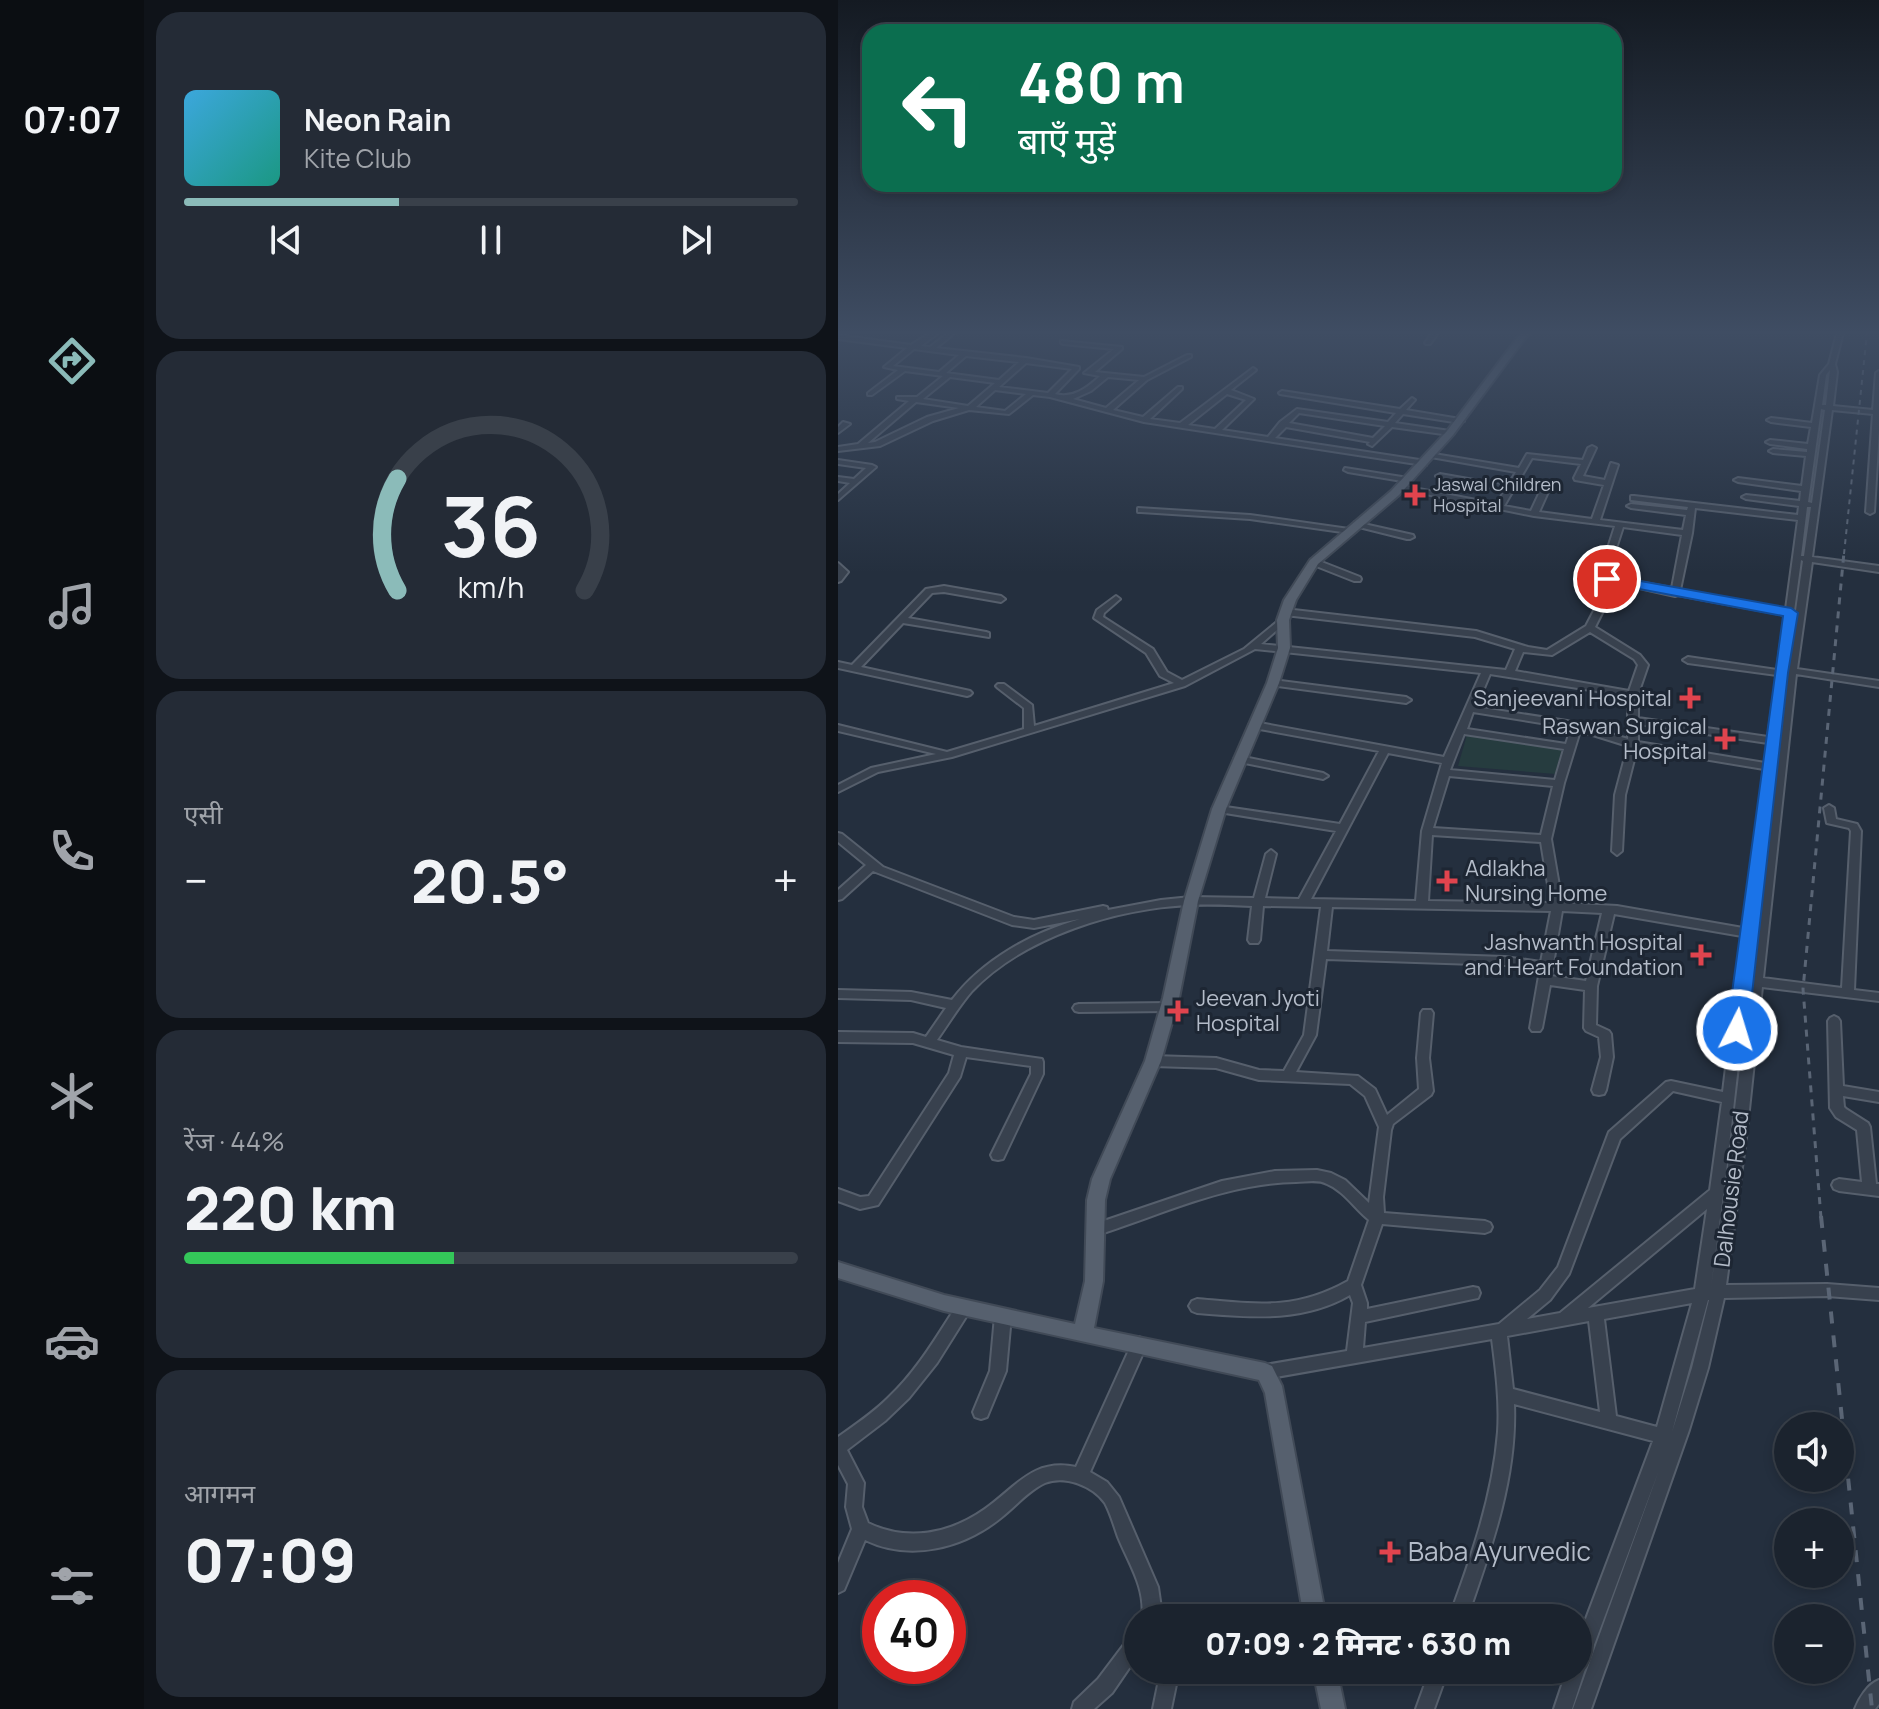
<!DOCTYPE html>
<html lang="hi">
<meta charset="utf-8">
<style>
:root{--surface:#1b232e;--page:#242b36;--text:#f1f3f6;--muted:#a0a4aa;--line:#39404a;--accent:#8bbbb9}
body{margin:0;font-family:Manrope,"Noto Sans Devanagari",sans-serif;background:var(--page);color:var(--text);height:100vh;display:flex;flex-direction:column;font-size:30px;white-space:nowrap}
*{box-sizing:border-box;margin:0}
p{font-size:26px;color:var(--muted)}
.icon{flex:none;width:44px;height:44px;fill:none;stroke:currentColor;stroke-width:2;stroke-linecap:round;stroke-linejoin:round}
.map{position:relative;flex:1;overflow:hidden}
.drawer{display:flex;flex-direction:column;gap:12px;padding:12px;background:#0f1319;width:694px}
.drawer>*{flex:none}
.guide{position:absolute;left:24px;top:24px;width:760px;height:168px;border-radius:24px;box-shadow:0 4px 12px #0003,0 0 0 2px var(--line);background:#0b6e4f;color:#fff;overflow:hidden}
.fabs{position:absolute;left:936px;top:1412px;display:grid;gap:16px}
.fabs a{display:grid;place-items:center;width:80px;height:80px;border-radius:50%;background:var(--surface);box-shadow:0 4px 12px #0003,0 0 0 2px var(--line);font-size:40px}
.speed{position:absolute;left:24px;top:1580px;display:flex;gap:16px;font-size:40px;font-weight:700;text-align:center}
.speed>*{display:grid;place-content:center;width:104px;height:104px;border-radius:50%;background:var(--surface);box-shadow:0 4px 12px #0003,0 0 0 2px var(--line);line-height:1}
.speed .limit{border:12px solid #d22;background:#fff;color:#111}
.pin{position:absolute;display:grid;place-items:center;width:68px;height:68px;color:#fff;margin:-34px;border:4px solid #fff;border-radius:50%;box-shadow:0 2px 8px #0007}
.me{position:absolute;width:88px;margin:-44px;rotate:5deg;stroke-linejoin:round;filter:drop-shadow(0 0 6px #0008)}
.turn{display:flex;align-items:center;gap:28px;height:168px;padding:0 24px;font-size:36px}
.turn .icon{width:104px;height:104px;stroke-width:2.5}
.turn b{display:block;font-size:56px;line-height:68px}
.big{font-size:60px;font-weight:800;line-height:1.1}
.drawer .card{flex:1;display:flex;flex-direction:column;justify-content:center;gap:12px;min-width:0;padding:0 28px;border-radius:24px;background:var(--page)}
.drawer .dial{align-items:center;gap:0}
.dial svg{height:208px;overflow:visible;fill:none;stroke:var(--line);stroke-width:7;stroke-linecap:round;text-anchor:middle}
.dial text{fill:var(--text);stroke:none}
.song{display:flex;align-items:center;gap:24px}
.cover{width:96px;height:96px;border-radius:12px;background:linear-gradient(135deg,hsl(200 70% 55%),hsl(170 70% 35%))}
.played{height:8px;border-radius:4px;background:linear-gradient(90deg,var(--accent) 35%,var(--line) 35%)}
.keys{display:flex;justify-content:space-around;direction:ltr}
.heat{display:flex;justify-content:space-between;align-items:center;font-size:44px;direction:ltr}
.charge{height:12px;border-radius:6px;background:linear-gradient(90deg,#34c759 44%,var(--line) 0)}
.trip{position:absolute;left:286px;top:1604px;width:468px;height:80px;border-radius:40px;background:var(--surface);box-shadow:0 4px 12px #0003,0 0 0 2px var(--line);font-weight:800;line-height:80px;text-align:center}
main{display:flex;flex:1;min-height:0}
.tab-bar{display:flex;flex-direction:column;width:144px;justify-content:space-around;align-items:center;background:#0b0e12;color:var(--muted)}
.tab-bar .icon{width:56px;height:56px}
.tab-bar .on{color:var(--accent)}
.tab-bar b{font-size:36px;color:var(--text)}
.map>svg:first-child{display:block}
.green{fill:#263c3f}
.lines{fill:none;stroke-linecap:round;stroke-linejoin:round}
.minor-casing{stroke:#565f6c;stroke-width:4}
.major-casing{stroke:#414a57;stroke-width:4}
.minor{fill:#38414e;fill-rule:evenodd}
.major{fill:#56606e;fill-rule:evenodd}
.rail-far2{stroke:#5a6575;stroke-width:2;stroke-dasharray:5 5;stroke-linecap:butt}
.rail-far1{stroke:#5a6575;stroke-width:3;stroke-dasharray:7 7;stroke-linecap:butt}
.rail{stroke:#5a6575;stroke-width:4;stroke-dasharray:12 12;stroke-linecap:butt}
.route{fill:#1a73e8;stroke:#114b97;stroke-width:2}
.health-dot{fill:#e0444e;stroke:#1d2633;stroke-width:3}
.labels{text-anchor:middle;stroke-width:6;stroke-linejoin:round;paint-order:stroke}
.far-poi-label{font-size:18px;fill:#b4bcc9;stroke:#1d2633;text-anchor:start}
.poi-label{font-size:22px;fill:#b4bcc9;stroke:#1d2633;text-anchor:end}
.street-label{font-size:22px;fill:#b4bcc9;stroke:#1d2633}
.near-poi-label{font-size:26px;fill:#b4bcc9;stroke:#1d2633;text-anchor:start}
</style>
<main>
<nav class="tab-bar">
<b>07:07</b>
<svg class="icon on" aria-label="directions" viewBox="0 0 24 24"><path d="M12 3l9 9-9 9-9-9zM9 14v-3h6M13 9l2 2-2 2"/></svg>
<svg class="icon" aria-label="music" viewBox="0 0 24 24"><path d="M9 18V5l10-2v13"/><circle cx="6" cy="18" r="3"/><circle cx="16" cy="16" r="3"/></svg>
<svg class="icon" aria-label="phone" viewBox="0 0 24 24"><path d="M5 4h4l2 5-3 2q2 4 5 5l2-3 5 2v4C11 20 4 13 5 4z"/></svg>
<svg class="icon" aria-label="climate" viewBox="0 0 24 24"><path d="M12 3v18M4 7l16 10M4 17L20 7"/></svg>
<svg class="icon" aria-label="car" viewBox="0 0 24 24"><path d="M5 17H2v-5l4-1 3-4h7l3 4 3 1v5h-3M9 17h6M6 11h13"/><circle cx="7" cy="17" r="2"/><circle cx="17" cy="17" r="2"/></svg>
<svg class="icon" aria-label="filters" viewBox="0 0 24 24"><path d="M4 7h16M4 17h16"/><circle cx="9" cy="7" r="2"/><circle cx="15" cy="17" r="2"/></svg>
</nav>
<section class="drawer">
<div class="card">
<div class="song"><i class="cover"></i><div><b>Neon Rain</b><p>Kite Club</p></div></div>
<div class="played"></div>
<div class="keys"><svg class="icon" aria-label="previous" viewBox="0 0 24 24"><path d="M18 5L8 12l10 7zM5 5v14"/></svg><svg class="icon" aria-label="pause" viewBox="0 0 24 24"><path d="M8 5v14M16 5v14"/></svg><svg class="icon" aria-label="next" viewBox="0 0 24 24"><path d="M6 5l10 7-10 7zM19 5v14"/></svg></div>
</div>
<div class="card dial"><svg viewBox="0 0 100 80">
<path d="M14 69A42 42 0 1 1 86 69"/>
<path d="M14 69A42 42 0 0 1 14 26" stroke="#8bbbb9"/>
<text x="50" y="56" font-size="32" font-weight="700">36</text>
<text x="50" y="72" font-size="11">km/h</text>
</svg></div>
<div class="card"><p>एसी</p>
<div class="heat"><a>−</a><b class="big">20.5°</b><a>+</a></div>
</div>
<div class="card"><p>रेंज · 44%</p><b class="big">220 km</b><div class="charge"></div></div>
<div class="card"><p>आगमन</p><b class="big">07:09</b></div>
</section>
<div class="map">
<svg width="1041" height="1709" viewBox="0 0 1041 1709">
<rect width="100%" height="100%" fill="#242f3e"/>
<path class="green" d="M629,735L724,748L718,774L620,766Z"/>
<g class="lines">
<g class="minor-casing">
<path id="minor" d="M92,333H100L83,346L92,347L110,333H117L98,348L188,358L241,367V369L217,394C235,399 249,388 262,376L246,373L276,349L225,344L223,343V341L284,347V349L257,372L306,377L349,355H353V357L309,380L275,410L305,417L340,387H344V389L312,419L342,423L415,368L418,370L417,371L393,390L416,399L384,430L430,437L442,422L459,409L550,422L558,413L442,394L441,393L444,391L562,409L574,398L577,400L568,410L622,419L626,421L622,423L565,414L557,423L612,431L616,433L612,435L554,427L534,446L530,444L532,442L448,427L437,438L588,461V465H585L306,422L212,397L195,395L171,414L131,410L95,421L42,446L0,451V447L20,444L71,401L59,399V397H79L105,376L67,371L34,395H30V393L60,370L46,367L69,348L0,339V335L73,345ZM76,349L121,355L101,372L55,366ZM128,356L181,362L161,380L108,373ZM188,363L234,369L210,393L161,387ZM112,377L157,383L130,406L85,399ZM270,377L301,380L268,408L235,399L253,391ZM157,390L188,394L167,411L138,407ZM389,394L408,400L377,429L350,425ZM78,402L121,408L89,417L37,442L30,443ZM461,413L547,426L535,438L451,423Z
M594,333H600L592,344H588L587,343Z
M999,333H1005L997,364L999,372L995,406L1035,410L1038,373L1041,371V429L1036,512L1032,514L1028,512L1035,414L994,410L974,557L1041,566V572L974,562L959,669L1041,681V687L958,674L925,978L1004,988L1013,831L1011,828L989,823L986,808L991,805L996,808L998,819L1019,824L1023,831L1016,990L1041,993V1001L924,987L908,1138L888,1285L989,1284L1041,1288V1300L989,1296L886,1298L870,1368L851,1430L753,1709H735L821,1470L747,1669L734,1709H716L729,1670H740V1640L815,1441L676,1404C679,1478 653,1549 629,1618H611C633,1558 655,1496 660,1432C662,1401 658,1370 654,1339L427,1379L421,1377L419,1372L421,1367L427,1365L509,1351L515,1303L512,1295C464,1323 412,1317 359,1313L354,1311L351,1306L354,1301L359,1299C417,1304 457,1311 510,1281L531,1220C517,1209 506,1191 489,1184C480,1179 468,1182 458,1182C387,1183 323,1215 256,1236L251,1234L249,1230L251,1226L384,1181L437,1171L479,1170L493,1173L507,1180L531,1203L541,1127L527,1096L512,1084L421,1080L378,1068L315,1066L310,1064L309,1061L310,1058L315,1056L378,1058L421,1070L446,1071L466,1035L483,907L425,906L422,940L420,943H412L410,940L414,906C394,905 373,904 353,905C279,908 187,936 134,991C121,1006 111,1023 99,1040L123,1047L204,1059L205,1062V1074L165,1159L160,1160L155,1159L153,1155L193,1074V1066L128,1057L122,1077L40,1205L22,1209L0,1201V1189L22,1197L31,1196L111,1073L116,1055L75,1043L0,1042V1032L75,1033L88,1037L108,1008L73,1000L0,998V990L73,992L114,1000C145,959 194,933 242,919L196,928L174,925L35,871L4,899L0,900V890L28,865L0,842V833L4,834L45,867L176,917L196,920L265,906L269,907L270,910L323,900L353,897L416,898L428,854L433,850L438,854L427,898L461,899L498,831L381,812L376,809L381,806L502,824L541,751L416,728L413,727L411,725L413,723L416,722L606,757L643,673L417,649L347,686L114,757L40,772L0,792V785L33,768L98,754L0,731V725L109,752L186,729V708L160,688L158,686L160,684H166L194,705L196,726L336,683L322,676L308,653L256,618L259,610L278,596L282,599L266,613L265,617L315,649L329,672L344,680L406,649L445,617L449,620L448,622L423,644L668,670L677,649L637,637L447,615L443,612L447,609L638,631L690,647L709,650L748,626L771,582L766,581L762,573L777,526L696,516L563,489L559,487L560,485L659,504L667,490L602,478L598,476L602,474L670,486L678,472L593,457L589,455L590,453L681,468L689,454L745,460L750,448L754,446L758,448L745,476L767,480L773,463L780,465L762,520L845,530L848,515L793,508L789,506L793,504L849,510L850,507L793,500V496H796L960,515L961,506L908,499L904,497L908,495L962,501L963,491L900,482L896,480L900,478L964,486L968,456L935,453L931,451L935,449L969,452V449L932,444L928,442L932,440L970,444L973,427L933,422L929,420L933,418L974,423L982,375L991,364ZM992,370L988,405H984L988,375ZM983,409L987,410L974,503L970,502ZM694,458L743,464L736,478L737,480L766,485L754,519L701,512L714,483L710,481L706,483L693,511L666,506ZM969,507H973L966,556H963ZM857,508L960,520L948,609L842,590L854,533ZM785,527L844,535L834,588L772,577L770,573ZM963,560L965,561L950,667L956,615L957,613L956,611ZM779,583L837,596L840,595L947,615L939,670L850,657L845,660L850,663L939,675L930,737L800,718V694L810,665L802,655L757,627ZM752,632L796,659L800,665L791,691L677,671L685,652L714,655ZM652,674L790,696V739L729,721L638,707ZM948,677H949L938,765H937ZM635,712L728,727L733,728L728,744L629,729ZM800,724L930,743L927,763L800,742ZM742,731L790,746L777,795L774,851L779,855L784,851L787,795L799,748L926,769L905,928L779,906L724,903L713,839L726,783ZM626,734L726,749L717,780L612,770ZM550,753L604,763L584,831L578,901L473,899ZM936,771H938L919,930H916ZM611,776L715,786L703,835L595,828ZM594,835L703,842L713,903L590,901ZM494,907L713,911L703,962L667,957L489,951ZM724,911L764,913L748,981L713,976ZM776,914L904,936L885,1092L833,1081L828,1082L771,1132L720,1267L702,1290L661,1324L525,1348L527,1322L635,1299L640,1298L642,1293L640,1288L635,1287L529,1309V1303L523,1285L544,1224L647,1233L652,1231L654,1227L652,1223L647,1221L546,1213L545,1197L553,1130L555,1124L593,1095L595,1091L591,1058L595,1013L593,1010H585L583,1013L579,1058L581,1089L549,1115L537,1089L520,1076L458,1072L478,1035L488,959L667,965L702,970L692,1028L694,1031H702L704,1028L712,985L747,990L746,1028L748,1031L761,1037L763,1057L754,1090L756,1094L761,1095L766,1094L768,1090L775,1057L773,1034L771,1031L758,1025L759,986ZM915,938H918L913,977H910ZM909,985H912L887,1191L886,1190ZM835,1091L884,1102L872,1190L722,1313L689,1319L712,1300L731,1274L782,1139ZM886,1193L873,1287L885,1195ZM869,1209L857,1289L750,1308ZM871,1300L854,1368L834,1432L870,1300ZM854,1303L819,1427L778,1416L766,1319ZM751,1321L762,1412L675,1389L669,1336Z
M5,422L12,424L0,433V427Z
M0,460L34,465L38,467L0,500V494L12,483L0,481V477L16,479L28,468L0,464Z
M507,468L570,478L574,480L570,482L510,472L506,470Z
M300,508L412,515L511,529L515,531L511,533L412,519L303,512H300Z
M517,522L575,535L576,537L572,539H569L517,526Z
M476,559L522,577L523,579L522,581H516L473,564V560Z
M0,563L10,572L3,581L0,582Z
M106,586L163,596L167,599L163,602L106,592L94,593L70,618L148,632L151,633V637L65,623L23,667L132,691L134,693L132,695L129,696L0,668V662L14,665L88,589Z
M435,680L568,697L573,700L568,703L432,685L430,683Z
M401,756L485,773L490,776L485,779L397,761L396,759Z
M331,1003L335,1004L337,1007L335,1010L331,1011L241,1012L237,1011L235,1008L237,1005L241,1004Z
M996,1016L1000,1018L1002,1021L1005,1086L1041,1092V1102L1005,1096L1006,1107L1008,1109L1030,1123L1032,1127L1038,1184H1041V1196L1001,1191L996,1189L994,1185L996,1181L1001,1179L1024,1182L1019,1130L998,1117L992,1108L990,1021L992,1018Z
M126,1300L131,1302L134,1307L131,1312L99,1363L71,1398L47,1421L9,1450L26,1483L24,1507L30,1523C69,1542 112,1534 147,1509C178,1487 195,1458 238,1467L296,1339L301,1337L306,1339L309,1344L252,1472L269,1482L281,1497L320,1587L323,1608L322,1618H304C308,1588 291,1564 280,1537C276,1526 273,1514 267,1503C255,1486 227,1475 207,1483C191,1490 178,1506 164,1517C126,1548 73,1562 27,1540L6,1590L0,1593V1563L14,1529L8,1507L10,1484L0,1465V1437C17,1425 35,1413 50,1398C79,1371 99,1336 121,1302Z
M165,1309L170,1311L173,1316L168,1371L149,1417L143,1419L137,1417L135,1412L152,1371L157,1316L160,1311Z
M300,1631V1655L274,1693L256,1709H234L236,1702L260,1679L294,1634Z
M323,1670H341L333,1709H315Z
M592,1670H610L596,1709H578Z
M1041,1680V1704L1037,1709H1017C1021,1698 1030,1684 1041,1680Z"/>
</g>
<g class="major-casing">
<path id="major" d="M683,333H691L615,435L561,495L480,564L458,600L451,620L452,648L441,683L388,809L360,901L341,998L323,1061L272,1179L267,1200L265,1281L256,1328L427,1363L434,1366L444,1386L488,1618H466L427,1393L421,1380L106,1311L0,1278V1262L106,1295L237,1324L247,1281L249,1200L254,1179L307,1061L325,998L346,901L374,809L429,683L440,648L439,620L446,600L472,560L553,491L609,431Z
M475,1670H499L507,1709H483Z"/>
</g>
<use href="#minor" class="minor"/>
<use href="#major" class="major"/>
<path class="rail-far2" d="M1006,554L1029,333"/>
<path class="rail-far1" d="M983,1218L965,989L1006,552"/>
<path class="rail" d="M983,1216L1034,1709"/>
</g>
<linearGradient id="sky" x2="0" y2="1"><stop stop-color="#141a22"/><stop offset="0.58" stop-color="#3f4d63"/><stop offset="1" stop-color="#3f4d63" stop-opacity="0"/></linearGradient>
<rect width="1041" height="573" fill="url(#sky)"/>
<path class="route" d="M769,575L953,608L960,613L950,673L910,1030L907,1036H892L889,1030L945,616L764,582V576Z"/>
<g class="health-dot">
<path d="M573 483h8v8h8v8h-8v8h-8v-8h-8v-8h8z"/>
<path d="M848 686h8v8h8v8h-8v8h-8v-8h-8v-8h8z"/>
<path d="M883 727h8v8h8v8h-8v8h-8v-8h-8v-8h8z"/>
<path d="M605 869h8v8h8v8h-8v8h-8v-8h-8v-8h8z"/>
<path d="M859 943h8v8h8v8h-8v8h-8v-8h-8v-8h8z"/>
<path d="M336 999h8v8h8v8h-8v8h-8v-8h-8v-8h8z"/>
<path d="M548 1540h8v8h8v8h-8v8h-8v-8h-8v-8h8z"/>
</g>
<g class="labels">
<g class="far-poi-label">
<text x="595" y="491">Jaswal Children<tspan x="595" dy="21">Hospital</tspan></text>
</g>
<g class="poi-label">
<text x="834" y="706">Sanjeevani Hospital</text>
<text x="869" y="734">Raswan Surgical<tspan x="869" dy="25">Hospital</tspan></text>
<text x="627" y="876" text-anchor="start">Adlakha<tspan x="627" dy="25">Nursing Home</tspan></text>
<text x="845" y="950">Jashwanth Hospital<tspan x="845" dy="25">and Heart Foundation</tspan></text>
<text x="358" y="1006" text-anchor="start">Jeevan Jyoti<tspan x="358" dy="25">Hospital</tspan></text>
</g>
<g class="street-label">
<text transform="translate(893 1189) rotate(-83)" y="8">Dalhousie Road</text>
</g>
<g class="near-poi-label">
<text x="570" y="1561">Baba Ayurvedic</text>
</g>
</g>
</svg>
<div class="fabs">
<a><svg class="icon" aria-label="sound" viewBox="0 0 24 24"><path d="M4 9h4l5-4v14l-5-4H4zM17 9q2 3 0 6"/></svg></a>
<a>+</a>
<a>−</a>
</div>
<div class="speed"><div class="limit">40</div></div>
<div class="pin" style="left:769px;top:579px;background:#d93025"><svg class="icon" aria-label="arrive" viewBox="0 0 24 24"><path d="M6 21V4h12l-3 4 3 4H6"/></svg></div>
<svg class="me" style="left:899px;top:1030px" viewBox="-20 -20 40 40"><circle r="17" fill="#1a73e8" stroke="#fff" stroke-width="3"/><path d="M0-11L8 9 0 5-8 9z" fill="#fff"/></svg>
<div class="trip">07:09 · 2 मिनट · 630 m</div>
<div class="guide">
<div class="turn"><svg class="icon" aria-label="left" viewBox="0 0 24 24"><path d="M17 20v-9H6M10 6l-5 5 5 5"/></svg><div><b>480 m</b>बाएँ मुड़ें</div></div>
</div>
</div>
</main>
